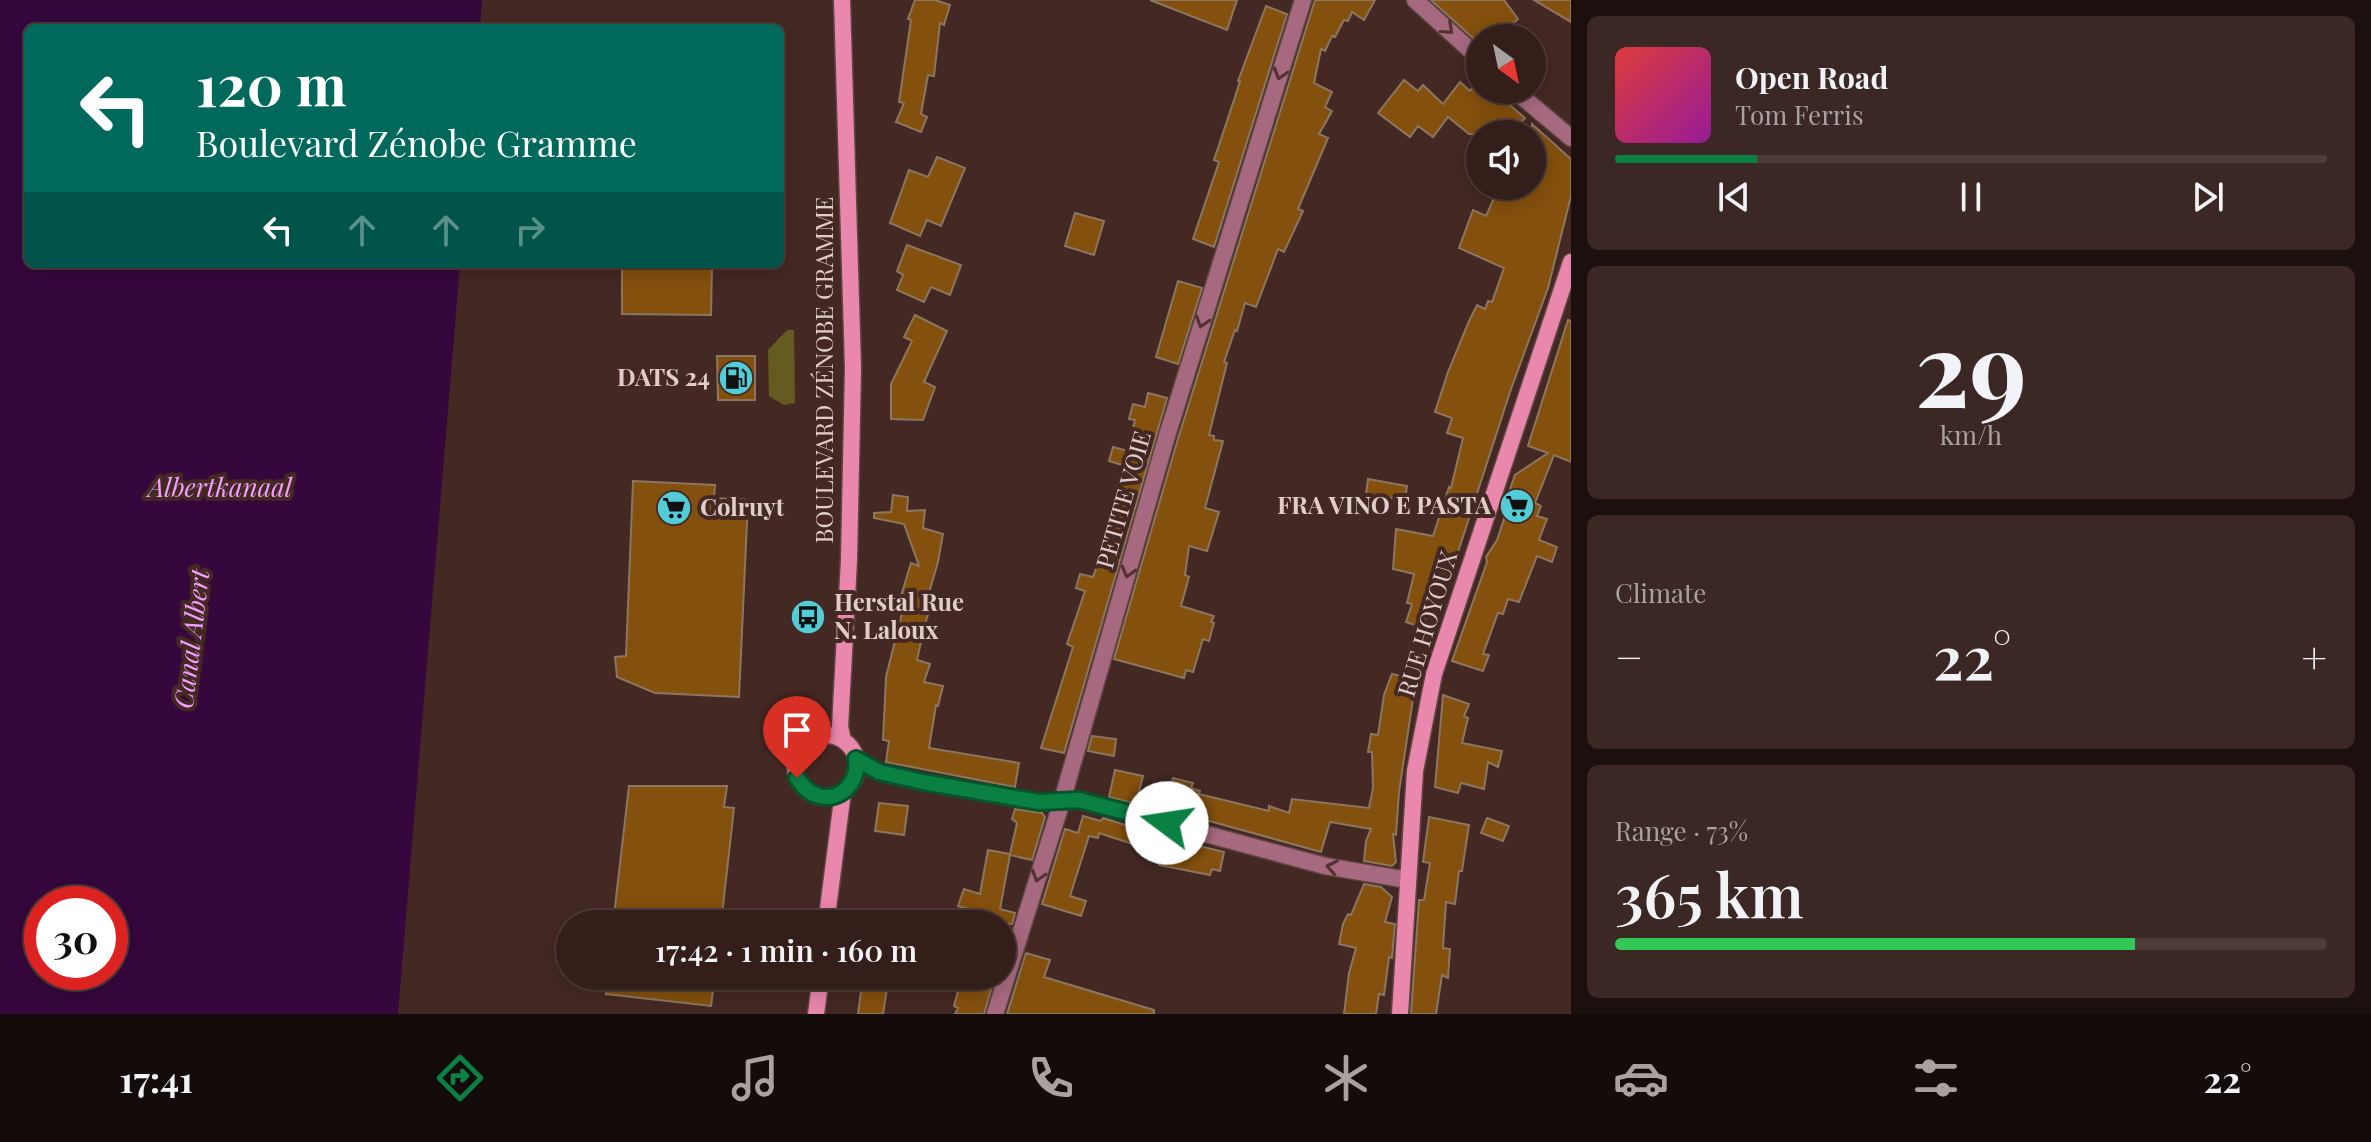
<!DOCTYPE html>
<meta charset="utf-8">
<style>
:root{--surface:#331e1a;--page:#3b2723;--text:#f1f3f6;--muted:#a9a2a2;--line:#4e3c39;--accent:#0b8043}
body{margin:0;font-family:"Playfair Display",serif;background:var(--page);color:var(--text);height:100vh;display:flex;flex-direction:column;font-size:30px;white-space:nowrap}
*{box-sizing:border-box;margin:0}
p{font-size:26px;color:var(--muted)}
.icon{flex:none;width:44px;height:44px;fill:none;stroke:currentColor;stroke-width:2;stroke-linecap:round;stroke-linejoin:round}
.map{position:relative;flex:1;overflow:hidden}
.sheet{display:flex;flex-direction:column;gap:16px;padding:16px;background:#1c100e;width:800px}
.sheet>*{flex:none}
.top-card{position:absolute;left:24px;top:24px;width:760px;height:244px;border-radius:12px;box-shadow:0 4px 20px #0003,0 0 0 2px var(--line);background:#00695c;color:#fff;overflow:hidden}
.needle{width:52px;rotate:147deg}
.buttons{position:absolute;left:1466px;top:24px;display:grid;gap:16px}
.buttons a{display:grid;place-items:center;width:80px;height:80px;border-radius:50%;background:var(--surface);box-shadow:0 4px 20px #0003,0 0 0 2px var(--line);font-size:40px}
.speed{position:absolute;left:24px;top:886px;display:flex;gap:16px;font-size:40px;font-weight:700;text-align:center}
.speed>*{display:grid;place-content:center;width:104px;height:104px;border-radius:50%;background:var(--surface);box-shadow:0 4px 20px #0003,0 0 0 2px var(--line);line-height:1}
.speed .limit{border:12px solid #d22;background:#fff;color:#111}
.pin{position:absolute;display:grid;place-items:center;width:68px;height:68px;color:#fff;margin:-82px -34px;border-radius:50% 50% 50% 0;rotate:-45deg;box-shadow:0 0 8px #0007}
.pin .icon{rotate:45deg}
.me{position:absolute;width:88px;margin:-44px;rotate:284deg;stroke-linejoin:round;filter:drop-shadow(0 0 6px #0008)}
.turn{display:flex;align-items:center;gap:28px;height:168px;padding:0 40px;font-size:36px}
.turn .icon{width:104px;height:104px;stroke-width:2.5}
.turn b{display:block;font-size:56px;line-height:68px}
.lanes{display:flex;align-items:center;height:76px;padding:0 40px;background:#0003;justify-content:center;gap:40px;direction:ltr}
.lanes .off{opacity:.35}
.big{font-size:60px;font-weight:600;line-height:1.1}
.sheet .tile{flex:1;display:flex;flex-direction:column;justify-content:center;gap:12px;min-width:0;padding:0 28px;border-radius:12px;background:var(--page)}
.sheet .dial{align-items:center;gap:0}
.dial b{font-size:104px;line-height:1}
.song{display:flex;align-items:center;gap:24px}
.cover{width:96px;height:96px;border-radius:12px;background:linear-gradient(135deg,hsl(0 70% 55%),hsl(300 70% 35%))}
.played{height:8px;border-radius:4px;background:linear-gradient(90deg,var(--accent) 20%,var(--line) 20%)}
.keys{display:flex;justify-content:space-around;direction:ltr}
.heat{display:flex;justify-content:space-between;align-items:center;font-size:44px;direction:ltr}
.charge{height:12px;border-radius:6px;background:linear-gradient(90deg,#34c759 73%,var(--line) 0)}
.trip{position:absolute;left:556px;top:910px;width:460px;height:80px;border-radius:40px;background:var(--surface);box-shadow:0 4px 20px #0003,0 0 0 2px var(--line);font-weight:600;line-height:80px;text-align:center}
.menu{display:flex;height:128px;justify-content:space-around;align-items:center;background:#140c0a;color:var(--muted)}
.menu .icon{width:56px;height:56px}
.menu .current{color:var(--accent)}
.menu b{font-size:36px;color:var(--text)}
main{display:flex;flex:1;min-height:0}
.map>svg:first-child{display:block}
.green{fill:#655b20}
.water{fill:#36073d;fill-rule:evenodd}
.building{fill:#84500d;stroke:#8c7660;stroke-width:2}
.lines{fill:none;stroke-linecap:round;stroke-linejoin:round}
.street-casing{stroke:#604641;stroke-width:19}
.secondary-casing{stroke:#604641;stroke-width:19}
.street{stroke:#a7697f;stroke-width:16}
.secondary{stroke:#ea87ac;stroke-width:16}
.oneway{stroke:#533231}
.route-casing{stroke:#07532c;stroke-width:20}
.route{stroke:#0b8043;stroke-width:14}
.labels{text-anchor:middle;stroke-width:8;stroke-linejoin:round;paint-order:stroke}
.street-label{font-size:24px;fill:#e0cdca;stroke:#442823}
.poi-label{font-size:24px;font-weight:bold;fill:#e0cdca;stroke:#442823;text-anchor:end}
.water-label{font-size:26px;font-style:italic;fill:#f39efe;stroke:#442823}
</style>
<main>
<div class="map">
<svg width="1571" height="1014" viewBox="0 0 1571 1014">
<rect width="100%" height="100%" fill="#442823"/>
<path class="green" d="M787,330H794L795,403L784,405L769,396L768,350Z"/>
<path class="water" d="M0,0H482L480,28H28V264H460L398,1014H0ZM42,904H110V972H42Z"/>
<path class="building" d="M915,0H935L950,5L944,25L940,23L934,76L928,75L921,114L927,117L921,132L896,122L904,103L899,102L911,20L908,19Z
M1150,0H1237L1227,30Z
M1315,0H1375L1364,20L1352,12L1348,21L1344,20L1335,37L1332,36L1325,51L1321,49L1314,83L1332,92L1325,107L1332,111L1319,134L1328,138L1298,209L1303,211L1284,252L1278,249L1256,307L1245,303L1237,331L1235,330L1224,362L1227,363L1209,435L1214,436V440L1223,441L1205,508L1219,512L1207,551L1189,546L1185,575L1189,577L1181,606L1214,616L1211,622L1214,623L1209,641L1203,639L1193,672L1186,670L1184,678L1114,659L1177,442Z
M1431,0H1504L1518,19L1512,24L1525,38H1473Z
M1534,0H1571V22Z
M1266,6L1287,14L1214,247L1193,239L1219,162L1214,160L1235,97L1240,81H1238Z
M1480,79V90H1492L1525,118L1509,134H1469L1448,117L1433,137L1418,126L1410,137L1378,113L1404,80L1418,91L1423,85L1443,104L1460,82L1470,91Z
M1532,124L1571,159V196L1548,288L1510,392L1448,583L1432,581L1424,628L1406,622L1412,604L1407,603L1414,574L1393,569L1396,529L1433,536L1449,487L1451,488L1463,438L1447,433L1452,418L1435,412L1448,372L1469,321L1477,305L1485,309L1488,301L1492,302L1504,268L1459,248L1473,210L1486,216L1498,189L1508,193L1511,186H1532Z
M937,157L965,168L941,226L927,220L920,236L890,223L909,170L928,177Z
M1075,213L1104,221L1094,255L1065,246Z
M907,245L961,265L950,295L931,287L924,302L897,290L903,275L897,271Z
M622,264H712L711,315L622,314Z
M1178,281L1202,288L1178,364L1156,357Z
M915,315L947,331L924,382L935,387L923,420L891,419V384L912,341L904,337Z
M1568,320L1571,321V462L1554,455L1535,503L1541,506L1537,516L1547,519L1539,540L1557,547L1552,562L1537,556L1519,602L1508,599L1503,614L1498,613L1483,654L1489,655L1483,671L1452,661L1487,562L1486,557L1497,540L1512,495L1510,489L1515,475L1548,453L1528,446Z
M717,356H755V400H718Z
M1148,393L1167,398L1064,753L1041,748L1073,647L1067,644L1085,591L1076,588L1080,574L1093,577L1112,523L1107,521L1122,465L1109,461L1113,447L1128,451L1135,420L1129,419L1133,404L1145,407Z
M1368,479L1407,486L1405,500L1366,494Z
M633,481L715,485L714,498L748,500L739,697L655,693L617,677L615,657L626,656Z
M893,495L908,497L907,511L925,510L923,528L943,534L938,562L924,610L929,612L919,641L921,642L917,660L930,664L924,682L943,686L938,706L936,705L929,748L1019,763L1015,787L886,762L889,741L883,740L886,677L906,597L901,596L911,563L919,566L904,524L874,518V513L891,512Z
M1392,674L1416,679L1399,792L1396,835L1393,834L1396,862L1392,866L1364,861L1366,841L1371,829L1330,822L1321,852L1166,809L1173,778L1193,783L1191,788L1200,791L1199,794L1269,811V806L1289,813L1292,799L1369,808L1373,788L1372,752H1368L1371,734L1378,735L1384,695Z
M1443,695L1469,704L1464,716L1468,718L1462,743L1502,751L1498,767L1488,762L1484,789L1461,783L1458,793L1435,787Z
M1092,736L1116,739L1114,756L1088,751Z
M1115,770L1143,776L1136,804L1109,797Z
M629,786H727L724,807L734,808L721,924H613Z
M879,803L908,806L904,835L875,831Z
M1015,809L1042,813L1045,817L1032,860L1010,855L1000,909L1015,913L1012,924H990L992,916L958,906L964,889L980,894L988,850L1010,854L1017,823L1012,819Z
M1083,816L1101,821L1103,818L1166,838L1224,852L1220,871L1212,869L1210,875L1159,865L1160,859L1147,855L1148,849L1099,833L1098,838L1089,836L1070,896L1086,901L1081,916L1042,904L1065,829L1078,833Z
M1429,817L1469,825L1462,871H1459L1455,904L1446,902L1443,948L1450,949L1448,978L1442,975L1436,1014H1411L1419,900H1424L1430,863L1423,862Z
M1487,818L1509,826L1503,841L1481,833Z
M1364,884L1381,887L1392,897L1385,922L1395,924L1392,958L1389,957L1384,995L1379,994L1376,1014H1344L1349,973L1356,948L1339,944L1343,924L1348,914L1351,915Z
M1026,953L1050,960L1044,977L1154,1010V1014H1007Z
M608,976H715L711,1006L606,994Z
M863,976H889L883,1014H858Z
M962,976H995L984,1014H955L958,1008L954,1006Z"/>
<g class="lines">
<g class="street-casing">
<path id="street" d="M1415,0L1480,59
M1514,90L1571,138
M856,759L879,772L923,782L1039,802L1079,800L1325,866L1408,880
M995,1014L1062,801L1166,439L1303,0"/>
</g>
<g class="secondary-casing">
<path id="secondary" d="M842,0L853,368L849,560L840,727L843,740
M795 766a31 31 0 1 1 62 0a31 31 0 1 1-62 0Z
M826,924L843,792
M816,1014L821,976
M1400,1014L1415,771L1434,674L1571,262"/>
</g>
<use href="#street" class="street"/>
<use href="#secondary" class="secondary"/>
</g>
<defs><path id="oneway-chevron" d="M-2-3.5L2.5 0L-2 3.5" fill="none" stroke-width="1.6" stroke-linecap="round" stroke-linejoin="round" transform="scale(2)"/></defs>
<g class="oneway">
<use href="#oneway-chevron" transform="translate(1448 29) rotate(42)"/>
<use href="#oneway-chevron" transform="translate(1280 74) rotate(107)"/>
<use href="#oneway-chevron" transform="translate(1202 322) rotate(107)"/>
<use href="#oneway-chevron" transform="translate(1128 572) rotate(106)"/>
<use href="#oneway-chevron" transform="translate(1332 867) rotate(-169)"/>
<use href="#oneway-chevron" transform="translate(1038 876) rotate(107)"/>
</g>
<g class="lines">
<g class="route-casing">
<path id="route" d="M797,778C802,785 807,792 816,795C840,804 860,781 856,759L879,772L923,782L1039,802L1079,800L1167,823"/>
</g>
<use href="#route" class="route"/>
</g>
<defs>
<g id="fuel-disc" transform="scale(1.8)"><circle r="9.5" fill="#52ccd6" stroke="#442823"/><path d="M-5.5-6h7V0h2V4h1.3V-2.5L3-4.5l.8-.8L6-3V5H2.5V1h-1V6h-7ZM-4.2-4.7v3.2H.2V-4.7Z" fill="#111"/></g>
<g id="supermarket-disc" transform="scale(1.8)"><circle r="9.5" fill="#52ccd6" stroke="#442823"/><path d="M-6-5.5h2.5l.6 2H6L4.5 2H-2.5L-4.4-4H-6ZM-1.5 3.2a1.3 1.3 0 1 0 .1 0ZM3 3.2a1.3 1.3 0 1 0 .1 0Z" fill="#111"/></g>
<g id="bus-disc" transform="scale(1.8)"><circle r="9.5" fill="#52ccd6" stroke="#442823"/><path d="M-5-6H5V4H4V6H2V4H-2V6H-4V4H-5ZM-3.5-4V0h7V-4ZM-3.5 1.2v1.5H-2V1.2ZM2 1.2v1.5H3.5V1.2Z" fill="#111"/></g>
</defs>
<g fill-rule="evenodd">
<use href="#fuel-disc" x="736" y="378"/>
<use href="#supermarket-disc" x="1517" y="506"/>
<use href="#supermarket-disc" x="674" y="508"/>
<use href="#bus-disc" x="808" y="617"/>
</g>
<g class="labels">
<g class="street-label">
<text transform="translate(825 370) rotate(-90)" y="8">BOULEVARD ZÉNOBE GRAMME</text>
<text transform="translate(1124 500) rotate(-74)" y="8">PETITE VOIE</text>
<text transform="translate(1428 624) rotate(-73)" y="8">RUE HOYOUX</text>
</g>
<g class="poi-label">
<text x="710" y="386">DATS 24</text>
<text x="1491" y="514">FRA VINO E PASTA</text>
<text x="700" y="516" text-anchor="start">Colruyt</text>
<text x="834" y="611" text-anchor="start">Herstal Rue<tspan x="834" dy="28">N. Laloux</tspan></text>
</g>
<g class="water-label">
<text x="220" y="497">Albertkanaal</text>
<text transform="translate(192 639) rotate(-83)" y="9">Canal Albert</text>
</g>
</g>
</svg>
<div class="buttons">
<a><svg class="needle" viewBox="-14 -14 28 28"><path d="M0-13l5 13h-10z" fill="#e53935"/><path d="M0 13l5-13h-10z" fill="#a9a2a2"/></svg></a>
<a><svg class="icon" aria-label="sound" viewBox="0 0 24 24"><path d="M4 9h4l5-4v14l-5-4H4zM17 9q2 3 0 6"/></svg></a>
</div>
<div class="speed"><div class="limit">30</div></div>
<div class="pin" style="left:797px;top:778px;background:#d93025"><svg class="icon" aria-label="arrive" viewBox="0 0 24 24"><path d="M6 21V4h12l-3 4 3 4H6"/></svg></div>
<svg class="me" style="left:1167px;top:823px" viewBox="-20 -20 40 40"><circle r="19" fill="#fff"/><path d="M0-13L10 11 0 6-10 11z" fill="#0b8043"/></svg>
<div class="trip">17:42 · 1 min · 160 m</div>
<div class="top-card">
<div class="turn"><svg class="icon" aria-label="left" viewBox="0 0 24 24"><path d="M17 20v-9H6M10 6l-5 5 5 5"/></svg><div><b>120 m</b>Boulevard Zénobe Gramme</div></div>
<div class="lanes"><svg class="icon" aria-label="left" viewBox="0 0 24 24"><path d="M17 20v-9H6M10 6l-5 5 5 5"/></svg><svg class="icon off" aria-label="ahead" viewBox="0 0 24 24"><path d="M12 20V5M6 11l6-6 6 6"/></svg><svg class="icon off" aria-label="ahead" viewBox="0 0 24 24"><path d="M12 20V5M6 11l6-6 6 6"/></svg><svg class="icon off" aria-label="right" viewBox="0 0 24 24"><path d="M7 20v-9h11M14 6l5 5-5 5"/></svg></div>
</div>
</div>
<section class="sheet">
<div class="tile">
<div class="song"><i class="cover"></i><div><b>Open Road</b><p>Tom Ferris</p></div></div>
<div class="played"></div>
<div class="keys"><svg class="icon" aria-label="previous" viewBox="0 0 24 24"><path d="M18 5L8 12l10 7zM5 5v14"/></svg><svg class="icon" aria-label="pause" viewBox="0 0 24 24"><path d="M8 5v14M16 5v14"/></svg><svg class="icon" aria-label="next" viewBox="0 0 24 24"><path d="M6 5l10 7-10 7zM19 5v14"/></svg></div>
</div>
<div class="tile dial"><b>29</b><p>km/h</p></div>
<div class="tile"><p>Climate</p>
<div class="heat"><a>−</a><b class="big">22°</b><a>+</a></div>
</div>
<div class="tile"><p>Range · 73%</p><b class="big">365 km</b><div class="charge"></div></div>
</section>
</main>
<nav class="menu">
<b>17:41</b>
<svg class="icon current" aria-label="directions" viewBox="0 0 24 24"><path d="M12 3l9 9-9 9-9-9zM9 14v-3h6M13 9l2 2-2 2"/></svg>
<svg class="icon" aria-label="music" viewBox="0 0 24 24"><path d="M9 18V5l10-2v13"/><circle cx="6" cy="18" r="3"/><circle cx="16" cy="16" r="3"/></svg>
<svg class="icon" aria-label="phone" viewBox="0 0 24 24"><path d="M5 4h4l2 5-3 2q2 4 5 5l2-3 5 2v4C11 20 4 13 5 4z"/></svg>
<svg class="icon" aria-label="climate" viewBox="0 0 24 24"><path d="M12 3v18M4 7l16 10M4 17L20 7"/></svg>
<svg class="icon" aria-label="car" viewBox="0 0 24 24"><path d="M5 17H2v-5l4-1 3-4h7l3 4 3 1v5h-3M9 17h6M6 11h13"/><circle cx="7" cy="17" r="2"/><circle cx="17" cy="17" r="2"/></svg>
<svg class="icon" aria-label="filters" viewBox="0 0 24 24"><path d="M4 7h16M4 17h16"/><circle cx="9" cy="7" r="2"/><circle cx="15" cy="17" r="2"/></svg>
<b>22°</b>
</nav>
